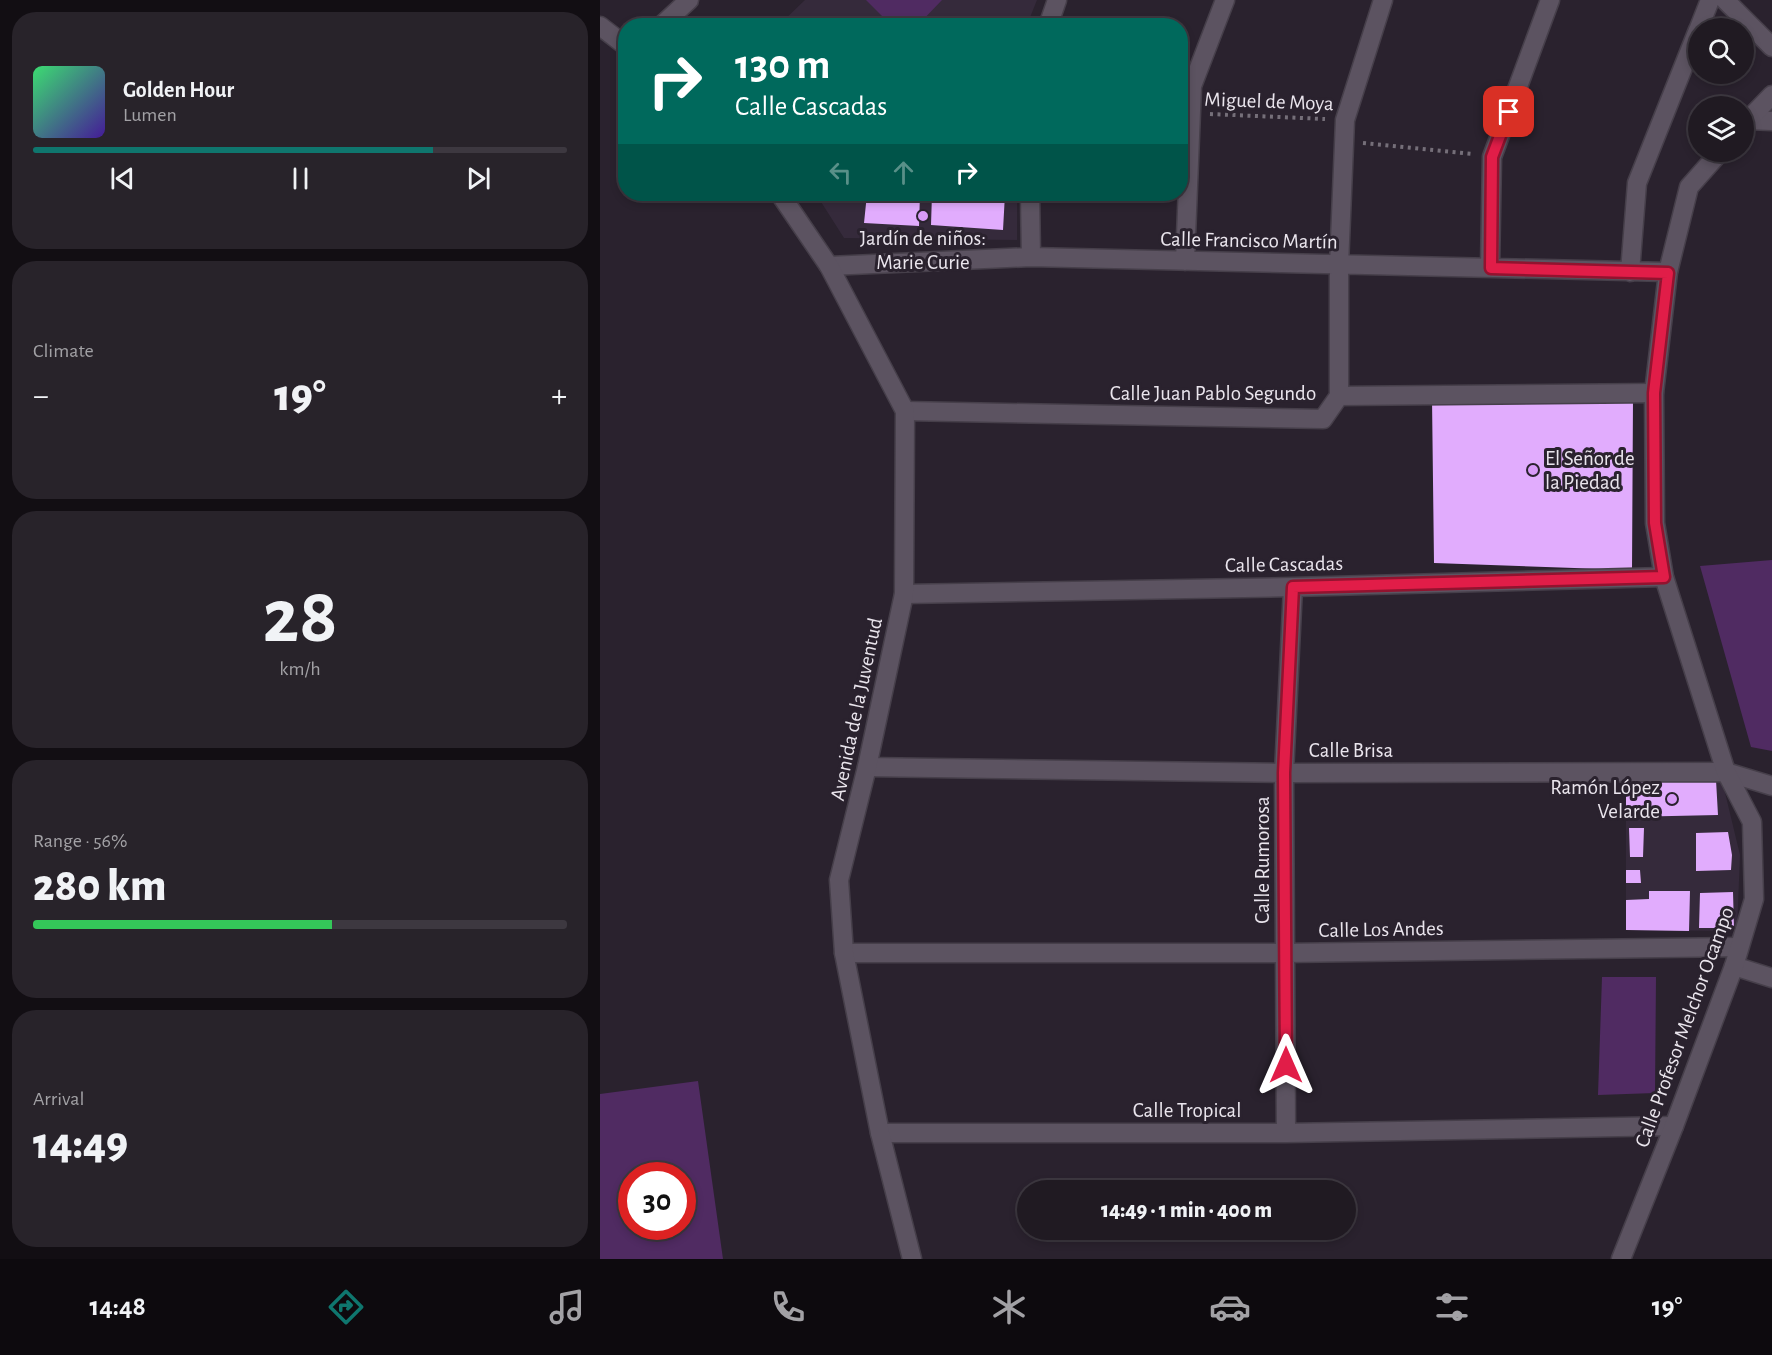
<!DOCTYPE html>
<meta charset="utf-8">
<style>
:root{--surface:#201a22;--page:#28232a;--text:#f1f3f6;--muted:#a2a1a5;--line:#3d3840;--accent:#0f766e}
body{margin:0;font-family:"Alegreya Sans",sans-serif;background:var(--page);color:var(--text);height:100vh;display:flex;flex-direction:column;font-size:22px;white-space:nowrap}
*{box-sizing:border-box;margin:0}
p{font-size:20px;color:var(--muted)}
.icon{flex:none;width:33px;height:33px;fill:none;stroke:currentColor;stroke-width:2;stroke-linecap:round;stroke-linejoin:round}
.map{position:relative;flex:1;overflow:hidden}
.drawer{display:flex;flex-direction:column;gap:12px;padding:12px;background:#120e13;width:600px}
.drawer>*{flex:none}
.guide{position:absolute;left:18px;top:18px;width:570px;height:183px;border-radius:24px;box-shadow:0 3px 9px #0003,0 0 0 2px var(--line);background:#00695c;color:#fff;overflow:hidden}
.buttons{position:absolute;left:1088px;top:18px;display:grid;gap:12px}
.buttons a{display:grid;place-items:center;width:66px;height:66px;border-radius:50%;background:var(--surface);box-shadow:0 3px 9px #0003,0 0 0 2px var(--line);font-size:30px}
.speed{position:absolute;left:18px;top:1162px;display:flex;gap:12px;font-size:30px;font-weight:700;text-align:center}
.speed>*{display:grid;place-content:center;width:78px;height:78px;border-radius:50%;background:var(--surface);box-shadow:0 3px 9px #0003,0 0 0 2px var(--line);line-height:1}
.speed .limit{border:9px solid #d22;background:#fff;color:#111}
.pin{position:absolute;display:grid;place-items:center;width:51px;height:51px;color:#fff;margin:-26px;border-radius:12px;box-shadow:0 3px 9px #0006}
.me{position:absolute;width:66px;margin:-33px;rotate:0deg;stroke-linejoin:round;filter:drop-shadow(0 0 4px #0008)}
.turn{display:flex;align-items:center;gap:21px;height:126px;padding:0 18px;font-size:27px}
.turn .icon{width:78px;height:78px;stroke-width:2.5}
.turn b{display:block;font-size:42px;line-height:51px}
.lanes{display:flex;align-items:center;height:57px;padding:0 18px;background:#0003;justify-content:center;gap:30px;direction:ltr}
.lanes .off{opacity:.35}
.big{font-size:45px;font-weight:800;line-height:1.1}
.drawer .widget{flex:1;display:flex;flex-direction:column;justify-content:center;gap:9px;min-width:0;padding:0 21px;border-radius:24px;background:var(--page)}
.drawer .dial{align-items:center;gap:0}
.dial b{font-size:78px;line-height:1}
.song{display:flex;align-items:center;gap:18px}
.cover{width:72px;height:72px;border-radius:9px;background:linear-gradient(135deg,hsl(140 70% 55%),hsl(260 70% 35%))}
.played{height:6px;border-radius:3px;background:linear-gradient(90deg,var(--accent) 75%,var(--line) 75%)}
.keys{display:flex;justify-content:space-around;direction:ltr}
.heat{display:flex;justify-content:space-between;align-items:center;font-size:33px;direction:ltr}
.charge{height:9px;border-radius:4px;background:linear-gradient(90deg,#34c759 56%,var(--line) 0)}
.trip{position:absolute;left:417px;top:1180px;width:339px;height:60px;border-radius:30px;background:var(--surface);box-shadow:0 3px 9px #0003,0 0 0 2px var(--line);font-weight:800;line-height:60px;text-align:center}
.menu{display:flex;height:96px;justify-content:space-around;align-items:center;background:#0d0a0e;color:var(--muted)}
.menu .icon{width:42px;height:42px}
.menu .current{color:var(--accent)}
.menu b{font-size:27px;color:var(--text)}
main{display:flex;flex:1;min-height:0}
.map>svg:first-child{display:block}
.built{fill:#352a3b}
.green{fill:#502b62;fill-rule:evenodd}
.building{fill:#e1acfd}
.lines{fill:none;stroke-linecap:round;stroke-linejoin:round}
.street-casing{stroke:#463f4a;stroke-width:21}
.secondary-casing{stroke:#463f4a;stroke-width:21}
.path{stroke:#756f79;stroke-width:4;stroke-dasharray:3 4.5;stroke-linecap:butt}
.street{stroke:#5c5361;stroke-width:18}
.secondary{stroke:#5c5361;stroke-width:18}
.route-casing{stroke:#92132f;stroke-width:15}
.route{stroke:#e11d48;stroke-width:10}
.poi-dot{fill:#d89af8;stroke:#2a222e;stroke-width:2}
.labels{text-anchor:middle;stroke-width:6;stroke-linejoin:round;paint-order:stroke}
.street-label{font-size:21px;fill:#eae5ed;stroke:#2a222e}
.poi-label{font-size:21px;fill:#eae5ed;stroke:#2a222e}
</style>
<main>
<section class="drawer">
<div class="widget">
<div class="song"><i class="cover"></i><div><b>Golden Hour</b><p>Lumen</p></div></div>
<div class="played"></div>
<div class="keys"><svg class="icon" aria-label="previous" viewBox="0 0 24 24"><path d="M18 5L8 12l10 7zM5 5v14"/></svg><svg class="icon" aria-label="pause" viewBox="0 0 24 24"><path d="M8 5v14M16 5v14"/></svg><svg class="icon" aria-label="next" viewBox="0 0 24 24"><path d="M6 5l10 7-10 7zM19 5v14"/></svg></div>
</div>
<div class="widget"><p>Climate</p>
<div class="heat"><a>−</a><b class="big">19°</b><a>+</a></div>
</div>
<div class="widget dial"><b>28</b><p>km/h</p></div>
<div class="widget"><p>Range · 56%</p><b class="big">280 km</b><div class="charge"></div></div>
<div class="widget"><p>Arrival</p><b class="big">14:49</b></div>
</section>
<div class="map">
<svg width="1172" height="1259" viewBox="0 0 1172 1259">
<rect width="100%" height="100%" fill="#2a222e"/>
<path class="built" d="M205,0H437L427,25L178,26Z
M216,194H417V240L244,238Z
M1122,780L1140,855L1137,931L1026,930V782Z"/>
<path class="green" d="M266,0H342L318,25L292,26Z
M1172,560V751L1151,747L1100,566Z
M1002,977H1056L1055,1093L998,1095Z
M98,1081L123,1259H0V1094ZM32,1176H82V1227H32Z"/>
<path class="building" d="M267,194H320L319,226L264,223Z
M332,194H405L403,230L331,225Z
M832,399H1033L1032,570L834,563Z
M1116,780L1118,815L1026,817V782Z
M1029,828H1044L1043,857H1030Z
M1128,832L1132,855L1131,870L1096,871V833Z
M1026,870H1040L1041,883H1026Z
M1049,891H1090L1089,931L1026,930V900L1049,899Z
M1133,892L1134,928H1099L1100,893Z"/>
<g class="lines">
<g class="street-casing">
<path id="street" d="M1125,0L1172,47
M61,26L89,0
M448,26L457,0
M1099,28L1110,0
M1148,120L1172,121
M430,194L431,257
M585,261L592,86L625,0
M229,266L431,257L1068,272
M890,268L892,157L950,0
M1030,272L1037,183L1098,30
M739,396V265L745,120L783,0
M305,411L723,419L739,396L1054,393
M304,594L693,587L1064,577
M267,767L684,773L1126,772L1172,786
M244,953H685L1139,947
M1134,966L1172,978
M280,1133H686L1074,1126
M686,1133L684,773L693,587"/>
</g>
<g class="secondary-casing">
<path id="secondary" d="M0,26L26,46
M1143,125L1172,95
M180,194L229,266L305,411L304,594L267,767L239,880L244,953L280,1133L312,1259
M1021,1259L1074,1126L1134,966L1154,899L1152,822L1126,772L1064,577L1055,523L1054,393L1068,272L1089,187L1120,152"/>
</g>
<path class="path" d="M610,114L725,119
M763,143L872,154"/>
<use href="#street" class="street"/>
<use href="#secondary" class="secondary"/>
</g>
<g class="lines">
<g class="route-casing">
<path id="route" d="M686,1065L684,773L693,587L1064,577L1055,523L1054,393L1068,273L891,268L892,157L909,112"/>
</g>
<use href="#route" class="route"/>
</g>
<g class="poi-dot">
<circle cx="323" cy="216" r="6"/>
<circle cx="933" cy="470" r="6"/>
<circle cx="1072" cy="799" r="6"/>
</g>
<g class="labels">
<g class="street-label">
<text transform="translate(669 101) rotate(2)" y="7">Miguel de Moya</text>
<text transform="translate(649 240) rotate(1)" y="7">Calle Francisco Martín</text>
<text x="613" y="400">Calle Juan Pablo Segundo</text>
<text transform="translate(684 564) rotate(-1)" y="7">Calle Cascadas</text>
<text transform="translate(256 709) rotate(-78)" y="7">Avenida de la Juventud</text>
<text x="751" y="757">Calle Brisa</text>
<text transform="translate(662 860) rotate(-90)" y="7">Calle Rumorosa</text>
<text transform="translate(781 929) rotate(-1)" y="7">Calle Los Andes</text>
<text transform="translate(1084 1027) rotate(-70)" y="7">Calle Profesor Melchor Ocampo</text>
<text x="587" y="1117">Calle Tropical</text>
</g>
<g class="poi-label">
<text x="323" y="245">Jardín de niños:<tspan x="323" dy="24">Marie Curie</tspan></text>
<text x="945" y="465" text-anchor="start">El Señor de<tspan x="945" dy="24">la Piedad</tspan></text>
<text x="1060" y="794" text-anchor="end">Ramón López<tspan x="1060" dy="24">Velarde</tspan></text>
</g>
</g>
</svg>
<div class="buttons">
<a><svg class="icon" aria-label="search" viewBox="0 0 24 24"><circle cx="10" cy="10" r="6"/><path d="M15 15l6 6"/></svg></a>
<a><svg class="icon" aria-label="layers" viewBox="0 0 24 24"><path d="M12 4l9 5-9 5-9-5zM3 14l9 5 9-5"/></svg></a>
</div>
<div class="speed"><div class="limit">30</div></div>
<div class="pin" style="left:909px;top:112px;background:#d93025"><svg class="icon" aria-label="arrive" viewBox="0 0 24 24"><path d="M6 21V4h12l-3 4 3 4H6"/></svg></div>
<svg class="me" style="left:686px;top:1065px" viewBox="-20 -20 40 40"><path d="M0-17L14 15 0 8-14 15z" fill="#e11d48" stroke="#fff" stroke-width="4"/></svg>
<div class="trip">14:49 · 1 min · 400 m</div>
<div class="guide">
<div class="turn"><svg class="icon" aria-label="right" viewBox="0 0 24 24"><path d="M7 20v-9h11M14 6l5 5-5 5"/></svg><div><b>130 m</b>Calle Cascadas</div></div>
<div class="lanes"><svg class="icon off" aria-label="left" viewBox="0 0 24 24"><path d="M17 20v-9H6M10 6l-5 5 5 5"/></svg><svg class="icon off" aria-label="ahead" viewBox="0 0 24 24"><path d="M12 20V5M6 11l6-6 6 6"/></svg><svg class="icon" aria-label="right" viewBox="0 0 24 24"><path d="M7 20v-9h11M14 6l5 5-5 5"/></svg></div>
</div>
</div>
</main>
<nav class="menu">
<b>14:48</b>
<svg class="icon current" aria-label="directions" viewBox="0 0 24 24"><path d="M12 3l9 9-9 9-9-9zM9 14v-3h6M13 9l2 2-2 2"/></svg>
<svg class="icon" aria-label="music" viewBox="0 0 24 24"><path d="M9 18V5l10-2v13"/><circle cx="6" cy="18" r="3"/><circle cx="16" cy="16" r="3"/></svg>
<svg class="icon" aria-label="phone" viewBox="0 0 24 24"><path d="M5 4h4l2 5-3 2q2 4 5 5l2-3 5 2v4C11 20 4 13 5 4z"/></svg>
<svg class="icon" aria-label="climate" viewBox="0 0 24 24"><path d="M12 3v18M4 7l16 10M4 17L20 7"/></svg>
<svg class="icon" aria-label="car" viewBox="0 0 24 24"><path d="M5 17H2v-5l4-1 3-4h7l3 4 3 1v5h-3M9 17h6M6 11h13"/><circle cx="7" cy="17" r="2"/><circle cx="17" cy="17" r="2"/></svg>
<svg class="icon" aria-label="filters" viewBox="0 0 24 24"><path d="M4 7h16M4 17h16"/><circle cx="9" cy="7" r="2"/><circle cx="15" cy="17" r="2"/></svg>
<b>19°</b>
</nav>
